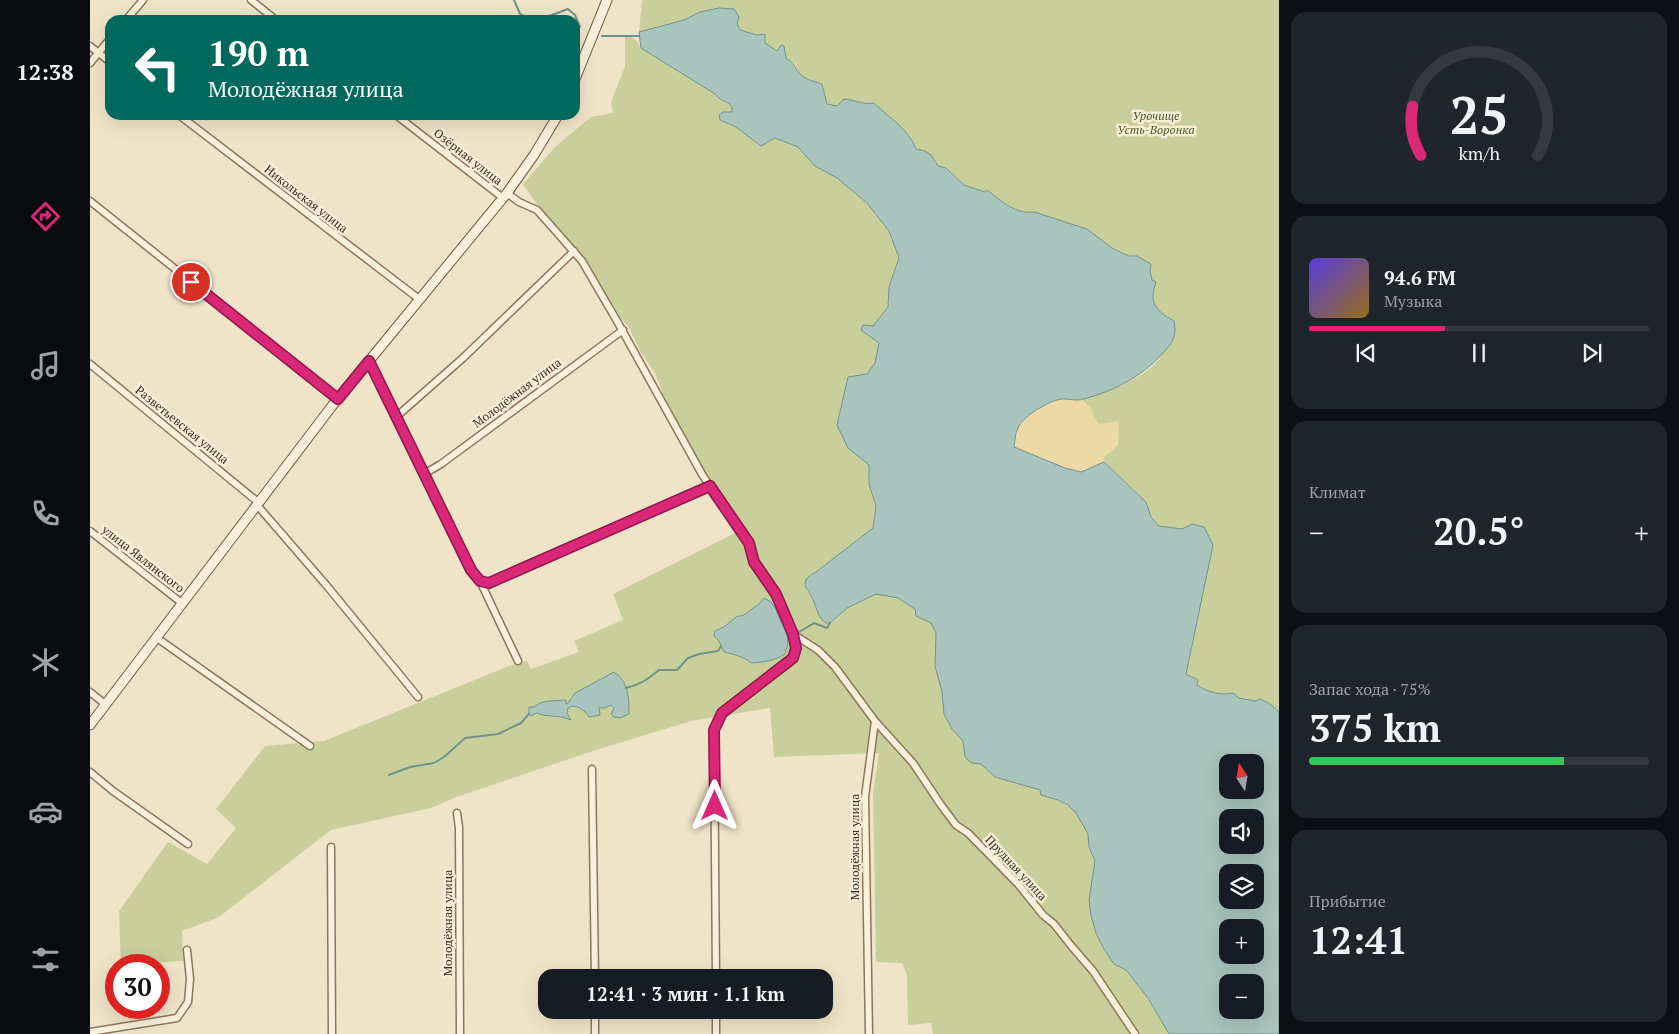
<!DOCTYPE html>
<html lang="ru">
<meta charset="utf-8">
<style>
:root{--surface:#171b24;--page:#20242c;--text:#f1f3f6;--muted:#9ea1a6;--line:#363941;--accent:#db2777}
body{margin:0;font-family:"PT Serif",serif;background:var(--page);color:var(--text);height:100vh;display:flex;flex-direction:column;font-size:19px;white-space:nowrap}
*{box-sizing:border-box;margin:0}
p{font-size:16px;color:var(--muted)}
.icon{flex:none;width:28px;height:28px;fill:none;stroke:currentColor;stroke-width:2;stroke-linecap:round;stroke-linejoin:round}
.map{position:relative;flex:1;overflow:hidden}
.sheet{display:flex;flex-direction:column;gap:12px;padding:12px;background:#0d0f14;width:400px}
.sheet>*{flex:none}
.guide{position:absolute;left:15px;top:15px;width:475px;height:105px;border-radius:15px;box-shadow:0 5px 20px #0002;background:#00695c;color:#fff;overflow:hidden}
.needle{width:32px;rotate:348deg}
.tools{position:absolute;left:1129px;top:754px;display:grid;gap:10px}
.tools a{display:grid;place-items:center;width:45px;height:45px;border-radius:10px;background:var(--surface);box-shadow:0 5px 20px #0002;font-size:25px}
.speed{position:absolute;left:15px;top:954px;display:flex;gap:10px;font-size:25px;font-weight:700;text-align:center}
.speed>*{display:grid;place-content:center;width:65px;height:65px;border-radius:50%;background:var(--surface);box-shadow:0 5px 20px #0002;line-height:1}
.speed .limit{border:8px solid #d22;background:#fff;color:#111}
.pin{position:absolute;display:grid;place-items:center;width:42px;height:42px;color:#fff;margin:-21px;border:2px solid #fff;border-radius:50%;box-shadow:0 1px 5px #0007}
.me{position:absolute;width:55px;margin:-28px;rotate:0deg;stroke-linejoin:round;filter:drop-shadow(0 0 4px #0008)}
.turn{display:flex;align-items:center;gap:18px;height:105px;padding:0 20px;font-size:22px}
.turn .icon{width:65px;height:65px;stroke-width:2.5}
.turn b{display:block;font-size:35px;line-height:42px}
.big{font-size:38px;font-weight:600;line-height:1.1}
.sheet .tile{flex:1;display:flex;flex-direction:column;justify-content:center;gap:8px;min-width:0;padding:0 18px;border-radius:15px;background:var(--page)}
.sheet .dial{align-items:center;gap:0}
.dial svg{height:130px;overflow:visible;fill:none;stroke:var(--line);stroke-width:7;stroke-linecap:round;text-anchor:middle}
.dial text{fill:var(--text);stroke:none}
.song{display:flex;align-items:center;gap:15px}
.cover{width:60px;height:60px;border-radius:8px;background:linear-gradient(135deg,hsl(250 70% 55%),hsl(40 70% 35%))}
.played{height:5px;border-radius:2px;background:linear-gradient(90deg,var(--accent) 40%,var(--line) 40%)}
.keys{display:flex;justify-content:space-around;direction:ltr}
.heat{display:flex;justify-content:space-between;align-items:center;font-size:28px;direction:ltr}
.charge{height:8px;border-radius:4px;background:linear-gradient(90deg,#34c759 75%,var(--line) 0)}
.trip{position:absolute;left:448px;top:969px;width:295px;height:50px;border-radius:15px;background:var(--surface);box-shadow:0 5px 20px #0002;font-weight:600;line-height:50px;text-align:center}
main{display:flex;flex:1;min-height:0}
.tabs{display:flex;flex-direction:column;width:90px;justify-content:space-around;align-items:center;background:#090b0e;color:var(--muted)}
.tabs .icon{width:35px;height:35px}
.tabs .on{color:var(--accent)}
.tabs b{font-size:22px;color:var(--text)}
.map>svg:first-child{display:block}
.green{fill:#c9cf9b}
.sand{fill:#ecd9a5}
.water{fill:#a9c4bc;stroke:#6f938a;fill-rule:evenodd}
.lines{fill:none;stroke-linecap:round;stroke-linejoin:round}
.stream{stroke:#6f938a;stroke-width:2}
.street-casing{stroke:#8d765c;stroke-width:9}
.secondary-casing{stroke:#6f573f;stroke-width:11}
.street{stroke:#faf1dc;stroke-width:6}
.secondary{stroke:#faf1dc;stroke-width:9}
.route-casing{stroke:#8e194d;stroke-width:12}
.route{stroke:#db2777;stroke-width:9}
.labels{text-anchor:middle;stroke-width:5;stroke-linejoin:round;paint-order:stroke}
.park-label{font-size:12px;font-style:italic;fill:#4d5a26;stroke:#f7eed8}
.street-label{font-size:12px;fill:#3d2e20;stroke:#f7eed8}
</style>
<main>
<nav class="tabs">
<b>12:38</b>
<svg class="icon on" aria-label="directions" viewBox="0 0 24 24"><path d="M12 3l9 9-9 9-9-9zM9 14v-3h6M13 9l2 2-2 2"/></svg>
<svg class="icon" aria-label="music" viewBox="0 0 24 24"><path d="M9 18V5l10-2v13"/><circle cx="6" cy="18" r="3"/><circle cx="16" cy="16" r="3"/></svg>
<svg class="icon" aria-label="phone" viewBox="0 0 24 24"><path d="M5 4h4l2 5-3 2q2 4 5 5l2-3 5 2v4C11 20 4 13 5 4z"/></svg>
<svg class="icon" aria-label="climate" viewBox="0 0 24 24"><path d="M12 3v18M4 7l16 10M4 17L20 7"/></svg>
<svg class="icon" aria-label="car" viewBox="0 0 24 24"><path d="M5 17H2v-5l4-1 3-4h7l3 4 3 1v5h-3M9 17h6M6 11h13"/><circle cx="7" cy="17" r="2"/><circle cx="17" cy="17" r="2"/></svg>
<svg class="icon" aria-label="filters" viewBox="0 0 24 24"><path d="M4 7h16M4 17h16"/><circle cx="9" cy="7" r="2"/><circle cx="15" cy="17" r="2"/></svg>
</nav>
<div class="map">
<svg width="1189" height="1034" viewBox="0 0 1189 1034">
<rect width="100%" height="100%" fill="#f0e4c8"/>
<path class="green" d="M552,0H1189V712L1180,704L1149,698L1143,693C1131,696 1118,692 1107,685L1108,680L1096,674L1123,545L1102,524L1092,529L1069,526L1061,517L1056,501L1014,462V457L1028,445L1008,424L1000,408L992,400C1016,391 1059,379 1072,354C1077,344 1080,331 1084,321C1067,311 1058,304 1066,283L1062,280L1060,271L1031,251L1022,248L997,229L944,212C926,215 910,201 897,190L895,192L874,185L856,168L848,166L841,155L826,149C819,129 799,118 784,103L773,105L760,100L747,106L737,104L732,84L715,78L708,72L705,64L675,43L667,35L650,30L647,24L610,12L594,20L549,32Z
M535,36C544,37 547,40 551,48L625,94C631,103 637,100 642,107V112L630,120L646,127L671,146L685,138L708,147L725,166L747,178L777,203L799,231L809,258L799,287L798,307L783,326L789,343L785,363L777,374L758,448L779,465V484L786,505L783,528L726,572L719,575L716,590L724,600L725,607L740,623L757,608L786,594L808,598L825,609L826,616L841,623L846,633L845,666L852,692L854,714L862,729L873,741L875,757L891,764L905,777L950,790L951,795L968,800L978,805L986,813L998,834L999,847L1005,861L1001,885L1024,964L1036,970L1058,998L1079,1034H843L841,1023L818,1025L817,975L812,963L786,962L783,793L789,753L684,757L680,708L601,721L506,750L364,798L341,808L241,830L129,917L92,931L93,961L31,965L29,911L78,842L117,864L146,828L126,809L175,746L234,741L419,666L437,661L441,669L489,652L484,641L533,620L523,594L645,533L617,492L624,487L588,431L585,417L573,394L565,373L550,351L539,328L531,318L503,271L451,210L433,184L465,147L501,117L523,113L521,102L535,67Z"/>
<path class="sand" d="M968,399L992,400L1000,408L1008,424L1029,421L1028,445L1014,457V462L992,472L975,468L924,447L928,427L941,413Z"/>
<path class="water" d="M629,8L644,9L649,17L647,24L650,30L667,35L675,34V43L687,51L691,45L694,46L696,58C706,65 703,65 709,73C715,80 724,81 732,84L737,104L747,106L754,99C766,100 771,105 784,103C799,118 819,129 826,149L835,151L841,155L848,166L856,168L874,185L895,192L897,190C910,200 926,215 944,212L997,229L1022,248L1039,256H1047L1061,264L1060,271L1062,280L1066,282C1058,304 1067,311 1084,321C1087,337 1083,342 1072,354C1052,377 1023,391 994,399C985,402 976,397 967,400C956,403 932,417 928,428C925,434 925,441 924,447L975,468L991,472L1014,462L1056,502L1061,517L1069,526L1092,529L1102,524L1114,527L1123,545L1096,674L1108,680L1107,685C1118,692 1131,696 1143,693L1149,698L1165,701L1170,699L1180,704L1189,712V1034H1079L1058,998L1036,970L1024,964L1014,949L1006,933L1001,916L999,900L1005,861L999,847L998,834L986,813L978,805L968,800L951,795L950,790L905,777L891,764L881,763L875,757L873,741L862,729L854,714L852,692L845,666L846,633L841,623L826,616L825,609L808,598L786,594L757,608L740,623H736C729,619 727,610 724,602C720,590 705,582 726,572L783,528L786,506L779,484V465L758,448L747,425L758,377L777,374L785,363L789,343L771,330L773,325L783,326L798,307L799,287L809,258L799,231L777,203L747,178L725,166L708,147L685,138L671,146L646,127L630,120L629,115L633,112H642V107C637,100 632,103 625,94L551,48L549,32L594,20L610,12ZM1138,762H1165V790H1138ZM1138,818H1165V845H1138ZM1138,872H1165V900H1138ZM1138,928H1165V955H1138ZM1138,982H1165V1010H1138Z
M674,598L681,602L685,608L697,635L698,644L695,654C684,661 674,662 661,663C655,657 643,654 634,652L629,641L624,636L625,631L634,627L646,617L654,615L670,603Z
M524,672C539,682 539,699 539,714L530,718L524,717L521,714L524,708L521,705L515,708H509L510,715L499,717C495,710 485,703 478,708L477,713L481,720C467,714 459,718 446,713L441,716L439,714V707H444L450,703L459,701L476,700V704L478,703L485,693Z"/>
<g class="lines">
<path class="stream" d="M424,0L430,14L442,20L462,15L478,9L485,15L490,27
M512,36H549
M697,635L711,631L724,623L737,628L740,623
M536,688C550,685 558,679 569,670H587L598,658L609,654L628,651L631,646
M299,775L320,767L344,763L354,757L375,738L408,734L431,723L439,714"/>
<g class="street-casing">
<path id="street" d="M161,0L186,20
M36,20L53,0
M0,46L20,62
M0,63L20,39
M89,115L329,299
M306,115L413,198
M417,193L429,202L447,210L492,261L527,321L613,476L659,543L664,562L686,594L703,634L728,650L745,667L785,721L775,797L779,1034
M0,201L248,399
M279,361L381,570L390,581L428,661
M0,364L169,503
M306,417L373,358L484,251
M334,474L351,464L533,330
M167,505L237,586L328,697
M0,531L93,604
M390,581L399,583L620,486
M67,638L220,746
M0,692L15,704
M785,721L823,763L851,805L866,825L878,833L928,884L953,915L964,924L983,948L1003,971L1045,1034
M502,769L505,978
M0,772L23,791L98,844
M367,813L369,828L370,1034
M241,847L242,1034
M626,978L624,730L632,713L703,659L706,648L703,634
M505,1010V1034
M626,1010V1034
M0,1032L87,1018L98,1002L100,979L97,950"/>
</g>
<g class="secondary-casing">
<path id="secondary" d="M485,79L517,0
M0,725L242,406L417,193L444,155L468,115"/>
</g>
<use href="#street" class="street"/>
<use href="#secondary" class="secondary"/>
</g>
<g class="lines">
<g class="route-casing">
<path id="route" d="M101,282L248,399L279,361L381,570L390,581L399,583L620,486L659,543L664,562L686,594L703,634L706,648L703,658L632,713L624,730L625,806"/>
</g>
<use href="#route" class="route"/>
</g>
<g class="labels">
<g class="park-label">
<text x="1066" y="120">Урочище<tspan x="1066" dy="14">Усть-Воронка</tspan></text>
</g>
<g class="street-label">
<text transform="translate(378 157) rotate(38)" y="4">Озёрная улица</text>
<text transform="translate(216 199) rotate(38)" y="4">Никольская улица</text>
<text transform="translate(427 393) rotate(-37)" y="4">Молодёжная улица</text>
<text transform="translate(92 425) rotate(39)" y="4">Разветьевская улица</text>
<text transform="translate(53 559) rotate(38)" y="4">улица Являнского</text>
<text transform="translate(765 847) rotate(-90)" y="4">Молодёжная улица</text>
<text transform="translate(926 868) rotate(47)" y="4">Прудная улица</text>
<text transform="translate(358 923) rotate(-90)" y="4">Молодёжная улица</text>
</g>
</g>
</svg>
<div class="tools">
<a><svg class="needle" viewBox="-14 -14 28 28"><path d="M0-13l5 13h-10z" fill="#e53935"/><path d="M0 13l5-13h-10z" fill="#9ea1a6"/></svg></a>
<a><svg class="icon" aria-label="sound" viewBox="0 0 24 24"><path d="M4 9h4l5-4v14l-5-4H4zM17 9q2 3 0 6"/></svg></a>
<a><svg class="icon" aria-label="layers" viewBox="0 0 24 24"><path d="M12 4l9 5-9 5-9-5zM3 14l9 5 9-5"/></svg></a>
<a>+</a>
<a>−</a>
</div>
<div class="speed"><div class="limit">30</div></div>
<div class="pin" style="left:101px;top:282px;background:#d93025"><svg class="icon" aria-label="arrive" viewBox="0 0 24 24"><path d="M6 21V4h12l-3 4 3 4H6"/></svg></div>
<svg class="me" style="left:625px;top:806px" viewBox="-20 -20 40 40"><path d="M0-17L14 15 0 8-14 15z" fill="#db2777" stroke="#fff" stroke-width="4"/></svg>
<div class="trip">12:41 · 3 мин · 1.1 km</div>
<div class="guide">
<div class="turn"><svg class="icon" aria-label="left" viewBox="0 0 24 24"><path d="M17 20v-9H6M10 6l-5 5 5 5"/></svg><div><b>190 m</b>Молодёжная улица</div></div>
</div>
</div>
<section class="sheet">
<div class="tile dial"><svg viewBox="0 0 100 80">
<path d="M14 69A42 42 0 1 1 86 69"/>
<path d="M14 69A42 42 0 0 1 9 39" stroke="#db2777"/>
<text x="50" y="56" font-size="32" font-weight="700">25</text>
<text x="50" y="72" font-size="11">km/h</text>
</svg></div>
<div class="tile">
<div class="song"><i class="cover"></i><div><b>94.6 FM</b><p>Музыка</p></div></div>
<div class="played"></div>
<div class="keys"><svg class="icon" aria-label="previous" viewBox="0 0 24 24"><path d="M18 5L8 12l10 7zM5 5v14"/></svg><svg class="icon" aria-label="pause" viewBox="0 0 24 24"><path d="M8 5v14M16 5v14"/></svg><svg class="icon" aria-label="next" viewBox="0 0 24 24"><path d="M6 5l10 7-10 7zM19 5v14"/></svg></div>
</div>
<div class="tile"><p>Климат</p>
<div class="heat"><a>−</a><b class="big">20.5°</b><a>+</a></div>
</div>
<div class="tile"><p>Запас хода · 75%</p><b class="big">375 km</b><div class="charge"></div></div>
<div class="tile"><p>Прибытие</p><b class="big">12:41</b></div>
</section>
</main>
